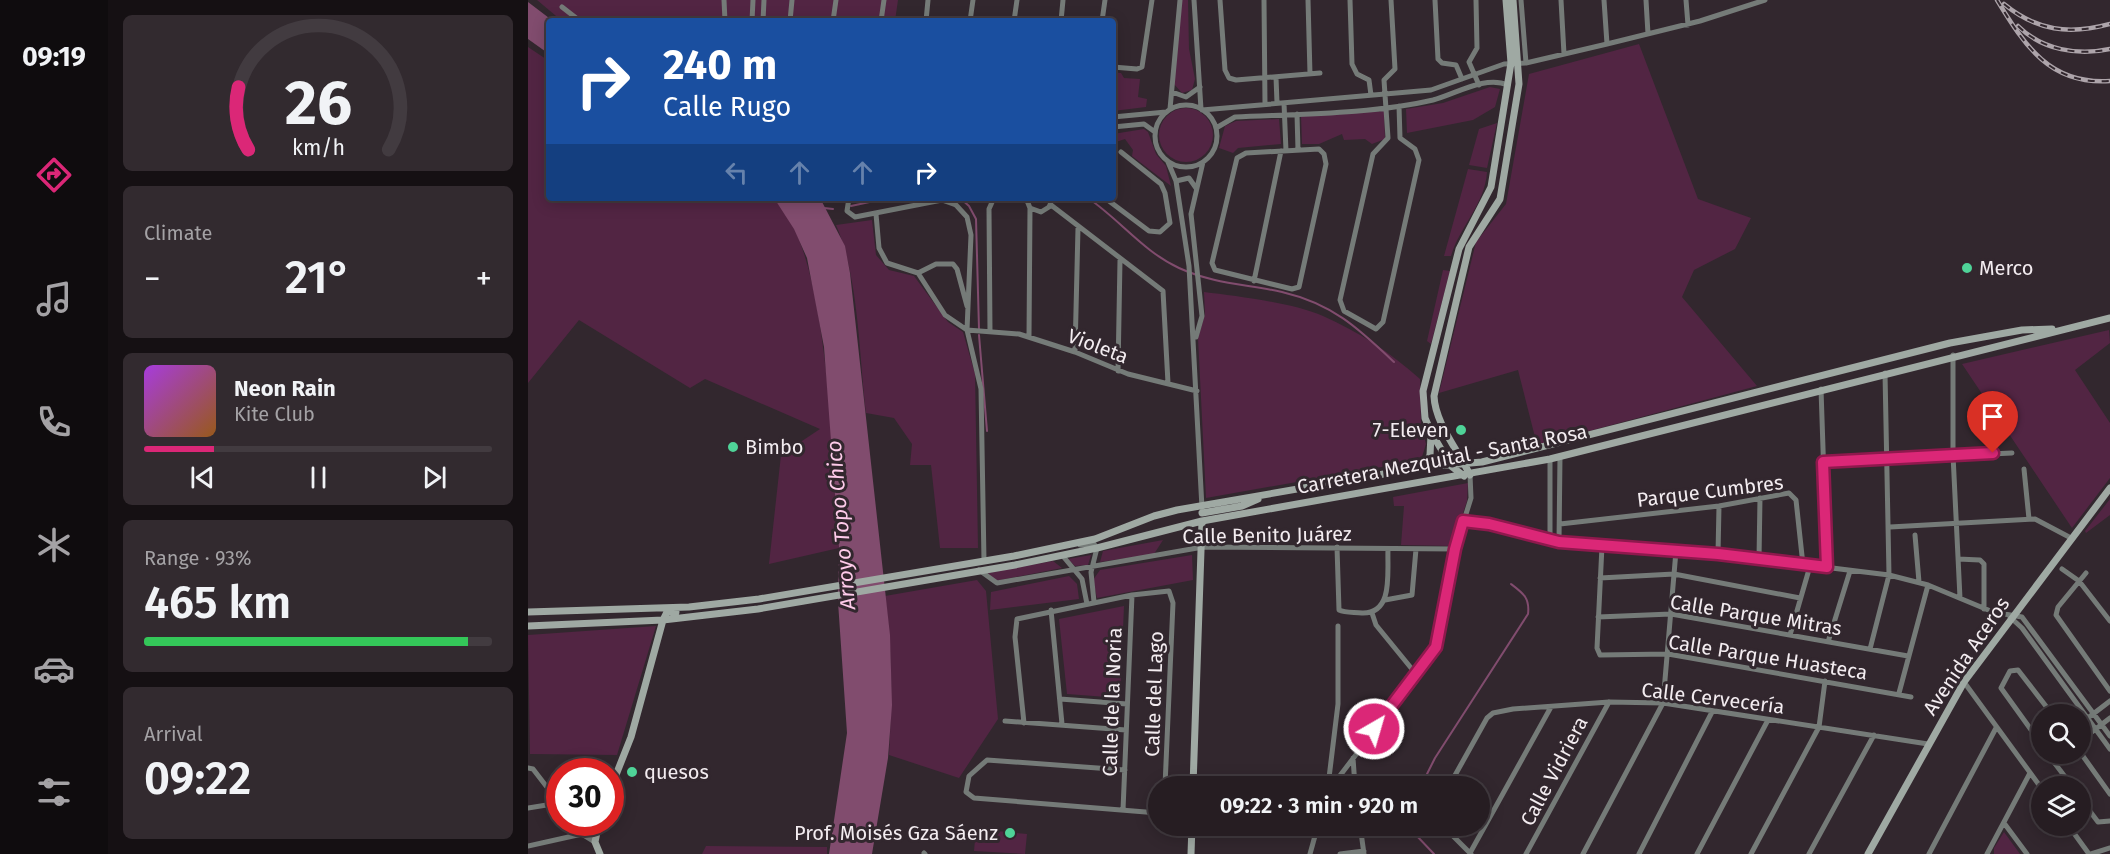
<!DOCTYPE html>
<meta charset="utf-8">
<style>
:root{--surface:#261d22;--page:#322a2f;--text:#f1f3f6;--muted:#a4a2a5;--line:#423b40;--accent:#db2777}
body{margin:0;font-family:"Fira Sans",sans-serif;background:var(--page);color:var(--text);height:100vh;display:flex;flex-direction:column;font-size:22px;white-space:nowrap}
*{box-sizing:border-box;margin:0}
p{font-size:20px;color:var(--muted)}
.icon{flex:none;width:33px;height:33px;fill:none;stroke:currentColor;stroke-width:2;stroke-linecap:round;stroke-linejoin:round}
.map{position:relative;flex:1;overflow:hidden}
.side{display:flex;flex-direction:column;gap:15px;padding:15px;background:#151013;width:420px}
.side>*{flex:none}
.hud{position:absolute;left:18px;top:18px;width:570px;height:183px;border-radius:6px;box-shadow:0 3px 15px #0003,0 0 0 2px var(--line);background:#1a4fa0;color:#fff;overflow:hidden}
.fabs{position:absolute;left:1503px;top:704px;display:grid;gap:12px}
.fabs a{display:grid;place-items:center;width:60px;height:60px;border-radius:50%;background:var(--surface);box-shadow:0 3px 15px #0003,0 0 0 2px var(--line);font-size:30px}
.speed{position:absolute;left:18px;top:758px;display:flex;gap:12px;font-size:30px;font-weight:700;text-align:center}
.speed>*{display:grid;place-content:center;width:78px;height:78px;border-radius:50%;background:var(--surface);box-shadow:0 3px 15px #0003,0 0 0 2px var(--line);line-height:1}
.speed .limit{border:9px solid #d22;background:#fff;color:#111}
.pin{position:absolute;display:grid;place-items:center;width:51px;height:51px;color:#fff;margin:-62px -26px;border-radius:50% 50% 50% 0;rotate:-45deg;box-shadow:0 0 6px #0007}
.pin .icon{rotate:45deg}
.me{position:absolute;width:66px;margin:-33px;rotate:38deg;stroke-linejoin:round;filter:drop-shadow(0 0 4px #0008)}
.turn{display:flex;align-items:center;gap:21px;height:126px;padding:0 18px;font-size:27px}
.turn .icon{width:78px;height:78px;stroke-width:2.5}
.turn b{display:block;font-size:42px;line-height:51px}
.lanes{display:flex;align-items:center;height:57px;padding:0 18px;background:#0003;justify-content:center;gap:30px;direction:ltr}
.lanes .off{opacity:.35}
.big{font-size:45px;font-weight:600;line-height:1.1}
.side .tile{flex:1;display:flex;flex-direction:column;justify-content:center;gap:9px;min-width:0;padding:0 21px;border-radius:9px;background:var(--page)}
.side .dial{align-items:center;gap:0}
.dial svg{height:156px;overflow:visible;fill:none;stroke:var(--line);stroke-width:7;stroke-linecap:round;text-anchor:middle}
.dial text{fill:var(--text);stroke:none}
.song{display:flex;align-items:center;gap:18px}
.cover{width:72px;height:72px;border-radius:9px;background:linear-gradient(135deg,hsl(280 70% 55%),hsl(30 70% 35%))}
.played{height:6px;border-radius:3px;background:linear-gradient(90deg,var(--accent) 20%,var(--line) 20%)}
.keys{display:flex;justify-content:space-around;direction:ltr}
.heat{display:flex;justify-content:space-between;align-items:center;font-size:33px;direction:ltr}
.charge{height:9px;border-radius:4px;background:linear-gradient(90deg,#34c759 93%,var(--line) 0)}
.trip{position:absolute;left:620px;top:776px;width:342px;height:60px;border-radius:30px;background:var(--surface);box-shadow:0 3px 15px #0003,0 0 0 2px var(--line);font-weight:600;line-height:60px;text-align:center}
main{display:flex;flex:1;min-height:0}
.tab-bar{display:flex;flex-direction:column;width:108px;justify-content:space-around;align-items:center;background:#0f0c0e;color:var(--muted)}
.tab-bar .icon{width:42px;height:42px}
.tab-bar .selected{color:var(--accent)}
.tab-bar b{font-size:27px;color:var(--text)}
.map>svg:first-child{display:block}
.green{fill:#522543}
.water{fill:#814c6e}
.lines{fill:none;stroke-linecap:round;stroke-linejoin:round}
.stream{stroke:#814c6e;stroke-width:2}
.street{stroke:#757b78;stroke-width:5}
.secondary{stroke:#9fa9a3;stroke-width:7}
.rail-casing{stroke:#ada4aa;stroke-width:4.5}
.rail{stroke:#32272e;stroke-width:2;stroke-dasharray:7;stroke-linecap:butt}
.route-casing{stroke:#8e194d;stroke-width:15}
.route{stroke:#db2777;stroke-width:10}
.poi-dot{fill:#4fd398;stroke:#32272e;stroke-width:2}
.labels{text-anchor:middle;stroke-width:6;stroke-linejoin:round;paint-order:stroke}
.poi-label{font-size:20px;fill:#f3ecf0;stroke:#32272e;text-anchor:start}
.street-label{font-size:20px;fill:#f3ecf0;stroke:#32272e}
.water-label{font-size:21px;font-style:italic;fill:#fecbea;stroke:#32272e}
</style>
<main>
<nav class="tab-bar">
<b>09:19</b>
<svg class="icon selected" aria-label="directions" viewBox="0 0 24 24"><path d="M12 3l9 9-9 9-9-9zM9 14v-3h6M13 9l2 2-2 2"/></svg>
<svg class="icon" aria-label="music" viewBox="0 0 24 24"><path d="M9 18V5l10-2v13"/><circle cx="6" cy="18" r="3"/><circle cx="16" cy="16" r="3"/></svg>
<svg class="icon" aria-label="phone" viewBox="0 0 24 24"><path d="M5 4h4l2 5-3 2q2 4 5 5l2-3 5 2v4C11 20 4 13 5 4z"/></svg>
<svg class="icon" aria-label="climate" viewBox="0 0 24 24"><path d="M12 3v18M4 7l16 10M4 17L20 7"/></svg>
<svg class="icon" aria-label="car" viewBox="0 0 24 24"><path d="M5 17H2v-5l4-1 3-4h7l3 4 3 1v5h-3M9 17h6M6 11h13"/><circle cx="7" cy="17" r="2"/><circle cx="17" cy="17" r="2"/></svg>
<svg class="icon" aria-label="filters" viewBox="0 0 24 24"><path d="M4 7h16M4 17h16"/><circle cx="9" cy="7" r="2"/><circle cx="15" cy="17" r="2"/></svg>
</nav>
<section class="side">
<div class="tile dial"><svg viewBox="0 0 100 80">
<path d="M14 69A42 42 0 1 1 86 69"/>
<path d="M14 69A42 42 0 0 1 9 37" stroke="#db2777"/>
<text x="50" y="56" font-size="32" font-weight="700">26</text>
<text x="50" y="72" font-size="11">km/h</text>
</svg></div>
<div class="tile"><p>Climate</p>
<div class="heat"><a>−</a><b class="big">21°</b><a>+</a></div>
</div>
<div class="tile">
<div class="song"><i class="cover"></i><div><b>Neon Rain</b><p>Kite Club</p></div></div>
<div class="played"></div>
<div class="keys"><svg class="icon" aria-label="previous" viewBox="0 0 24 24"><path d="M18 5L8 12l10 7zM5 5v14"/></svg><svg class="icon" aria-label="pause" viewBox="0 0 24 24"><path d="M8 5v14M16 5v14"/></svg><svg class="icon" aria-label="next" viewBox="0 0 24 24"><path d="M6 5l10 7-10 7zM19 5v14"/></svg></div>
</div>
<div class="tile"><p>Range · 93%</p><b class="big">465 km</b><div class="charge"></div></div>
<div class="tile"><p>Arrival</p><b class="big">09:22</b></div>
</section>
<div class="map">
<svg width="1582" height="854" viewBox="0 0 1582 854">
<rect width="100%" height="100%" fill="#32272e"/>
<path class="green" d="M9,0H370L367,21H34Z
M654,0H660L661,49L667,79L664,90L654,93L646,84Z
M1111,44L1170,199L1223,218L1207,249L1166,270L1154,297L1229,386L1009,445L990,370L911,393L948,242L978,204L1001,74Z
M0,47L21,61V198H244C302,240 305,476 311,548L241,564L253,455L292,429L177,379L162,388L51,320L0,383Z
M585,72L593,73L596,78L612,79L610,97L619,99L618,107L585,111Z
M962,87L972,89L967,107L945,120L879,133L878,109L915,103Z
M631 135a27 27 0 1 1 54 0a27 27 0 1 1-54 0Z
M856,111L857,139L844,144L837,139L816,140L814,134L791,144H774L773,116Z
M751,119L753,144L710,148L705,153L691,148L697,126L708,121Z
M969,123L959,168L941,165L951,129Z
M616,129L620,132L628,154L638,166L643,186L604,156L605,150L597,139L585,143V134Z
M940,169L959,172C957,204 932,226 923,256H916Z
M344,220L348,255L361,270L386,276L420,322L435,332L447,374L450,548H412L403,465H382L384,444L366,418L338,413C331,355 331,278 308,225Z
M915,270L922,271L903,344L899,341Z
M676,292C709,296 765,303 795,316C831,332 863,353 892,379L893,425L898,444L893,460L678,498L670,338L677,314Z
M1581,330L1582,343L1547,370L1582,423V478L1544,528L1434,364Z
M940,483L939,501L924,546L873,545L876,506H866L865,497Z
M1582,499V515L1558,533L1557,531Z
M635,540L626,554L572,562L575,551Z
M563,555L560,565L547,566L540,559Z
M664,555L665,580L569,598L565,580L572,570Z
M525,561L534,568L467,581L460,573Z
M541,576L549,584L551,599L462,610L463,592Z
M449,580L458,591L470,719L431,778L361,755C364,702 365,649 357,596Z
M596,606L592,698L539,694L531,619Z
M128,626L89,755L2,754L0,635Z
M448,829L499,834L497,854L446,851Z
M1476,832L1492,854H1466V848Z
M178,846L299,847V854H174Z"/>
<path class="water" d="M0,2L25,21H21V54L0,39Z
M246,198H292L317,246L322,273L362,635L364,705L360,758L344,854H301L319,733L310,602L311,548L296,347L279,258L266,229Z"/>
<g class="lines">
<path class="stream" d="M432,198L441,206L448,219L451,329
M560,198C592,220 616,252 651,268C686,284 718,284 754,292C805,304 830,328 866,362
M323,206L360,198
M296,208L305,209
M451,335L459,431
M893,786L907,758L1000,614C1002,598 995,593 983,584
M887,825V834L906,854"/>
<path class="street" d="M196,0L197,21
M666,0L673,109
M692,0L697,70L701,78L708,80L792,73
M736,0L737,104
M780,0L782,74
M822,0L824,64L829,74L841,80L843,95
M863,0L867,69L856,80L860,138L845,154L812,300L816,311L848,329L855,322L891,160L887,149L872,138L871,106
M907,0L910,59L914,63L928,65L934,79
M948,0L949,48L941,62L951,85
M993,0L998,63
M1033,0L1036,54
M1076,0L1079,44
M1118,0L1120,34
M1158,0L1160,25
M34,7L52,21
M224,21L225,0
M235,21L236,0
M262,21L264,0
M305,21L308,0
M353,21L356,0
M398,21L400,0
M442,21L445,0
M486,21L489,0
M533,21L535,0
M574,21L577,0
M585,67L609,69L614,67L624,0
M748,77L749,103
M644,92L658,97L672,87
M756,103L758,151
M627 136a31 31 0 1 1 62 0a31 31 0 1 1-62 0Z
M642,109L652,0
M674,110L903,90L976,64L998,63L1079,44L1172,21L1237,0
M769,114L770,150
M585,117L638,112
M585,127L616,124L627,132
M688,128L707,117C768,114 846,114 905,100C928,94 957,75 980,85
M791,149L796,154L798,164L771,287L764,289L687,270L684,263L709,158L718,153Z
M640,162L648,181L661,266L674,508
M648,181L661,178L668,188
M321,198L319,211L327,217L414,200L428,205L439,217L443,235L439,330L453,389L456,561
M498,198L502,208L513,212L521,207L525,198
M577,198L621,231L632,232L642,223L637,193L633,184L593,152
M523,205L635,291L640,383
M348,214L351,248L359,263L390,273L417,315L439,330L491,334L547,352L600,374L669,391
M390,273L408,264H425L429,269L439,306
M726,281L753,151
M462,331L461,209L465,200L471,198
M501,337L502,208
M668,337L674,316L663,214L675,162
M547,352L550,228
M1425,355V455L1432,598
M590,371L592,260
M1293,389L1299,567
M1295,462L1484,453
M1496,469L1501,519
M935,521L961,524L1031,542L1190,554L1361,575L1400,585L1465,612L1494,617L1582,736
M1032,524L1191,506L1261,493L1268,500L1275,565
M1362,527L1507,519L1543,538
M1387,535L1391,582
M1022,541V459
M1031,542L1032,456
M552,545L566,544L569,548L563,572L566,602
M1074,546L1069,648L1072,655L1140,654L1383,697
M809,547L811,610C817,613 826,612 834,613C866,614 859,572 860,549
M1190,554L1191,506
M534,555L554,579L559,604
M1231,559L1232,498
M1430,559L1452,560L1456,564V609
M1534,569L1551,581L1582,621
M451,570L469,583L675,547L927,549
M1558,573L1530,607L1528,615L1582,691
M1072,578L1146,574L1272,598
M857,600L884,595L888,549
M523,610L534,724
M844,613L848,625L888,674
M1070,617L1143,614L1380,656
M1482,617L1494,628L1582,749
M1262,635L1282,566
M1300,642L1322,571
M1342,649L1361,575L1357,373
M1436,682L1514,789
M1371,693L1400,585
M532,699L599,704
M477,721L598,730
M496,723L487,637L489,619L604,595L641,591L645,603L637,786
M1552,724L1582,701
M1552,741L1582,718
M1514,745L1473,688L1482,671L1490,670L1524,714
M1552,752L1582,794
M1519,753L1544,786
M825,758L827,786
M0,768L5,769L32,804
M597,770L459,760L441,776L438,792L446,798L630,813
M800,786L810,704V626
M804,786L905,654L927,549L943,498L942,475
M921,786L959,718L965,713L985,709L1081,702L1135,703L1400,744
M1552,798L1570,822L1582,821
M0,808L31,803
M595,810L604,595
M45,822L54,834L67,842
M1476,823L1499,854
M832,825H862
M832,825L836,854
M870,825H890
M914,825L943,854
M1540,825L1561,854
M0,846L54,834
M396,853L397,854
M942,853L1023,707
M782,854L790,825
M812,854L836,851
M998,854L1081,702
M1055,854L1135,703L1148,551
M1111,854L1184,712
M1169,854L1240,720
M1223,854L1291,727L1297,681
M1281,854L1346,735
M1401,854L1468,728
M1459,854L1502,773
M1563,854L1582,848"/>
<path class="secondary" d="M896,467L902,455L903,435
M942,475C930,450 907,423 906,396L941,247L972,199L991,84L985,0
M936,476L923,466L903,432L897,418L895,391L931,249L963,187L983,63L978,0
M674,513L714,506L730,499
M0,612L161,607L231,599L486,556L567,539L626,516L649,510L896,467L954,462L1422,343L1494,330L1524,329
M0,626L135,620L230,609L487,565L569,548L674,521L1022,459L1582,318
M665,786L674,521
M82,790L103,737L135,620L139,612H148
M71,822L67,842L72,854
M663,854L664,825
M1340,854L1436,682L1582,488"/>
<g class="rail-casing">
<path id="rail" d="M1469,0C1497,46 1522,85 1582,81
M1476,4C1509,31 1541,35 1582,24
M1490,26C1514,50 1550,56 1582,49"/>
</g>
<use href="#rail" class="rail"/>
</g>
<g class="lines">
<g class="route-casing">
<path id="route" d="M846,729L908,647L927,549L935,521L961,524L1031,542L1190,554L1299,567L1295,462L1465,453"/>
</g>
<use href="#route" class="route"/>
</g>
<g class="poi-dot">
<circle cx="1439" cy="268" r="6"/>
<circle cx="933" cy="430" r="6"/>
<circle cx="205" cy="447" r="6"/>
<circle cx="104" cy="772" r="6"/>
<circle cx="482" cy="833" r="6"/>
</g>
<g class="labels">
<g class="poi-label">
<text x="1451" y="275">Merco</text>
<text x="921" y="437" text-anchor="end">7-Eleven</text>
<text x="217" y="454">Bimbo</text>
<text x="116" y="779">quesos</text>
<text x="470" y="840" text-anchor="end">Prof. Moisés Gza Sáenz</text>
</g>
<g class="street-label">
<text transform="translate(570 346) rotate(21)" y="7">Violeta</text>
<text transform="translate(914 459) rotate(-11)" y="7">Carretera Mezquital - Santa Rosa</text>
<text transform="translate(1182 491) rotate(-7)" y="7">Parque Cumbres</text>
<text transform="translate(739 535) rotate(-1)" y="7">Calle Benito Juárez</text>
<text transform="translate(1228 615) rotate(9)" y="7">Calle Parque Mitras</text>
<text transform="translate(1438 656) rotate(-56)" y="7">Avenida Aceros</text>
<text transform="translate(1240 657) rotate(9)" y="7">Calle Parque Huasteca</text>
<text transform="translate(626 694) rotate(-88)" y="7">Calle del Lago</text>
<text transform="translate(1185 698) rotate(7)" y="7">Calle Cervecería</text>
<text transform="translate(584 702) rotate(-88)" y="7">Calle de la Noria</text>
<text transform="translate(1026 771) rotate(-62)" y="7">Calle Vidriera</text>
</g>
<g class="water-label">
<text transform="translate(313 525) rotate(-95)" y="7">Arroyo Topo Chico</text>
</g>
</g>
</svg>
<div class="fabs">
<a><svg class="icon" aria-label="search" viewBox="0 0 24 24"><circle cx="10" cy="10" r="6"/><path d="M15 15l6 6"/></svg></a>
<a><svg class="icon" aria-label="layers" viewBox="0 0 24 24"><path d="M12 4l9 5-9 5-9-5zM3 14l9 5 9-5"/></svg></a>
</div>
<div class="speed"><div class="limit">30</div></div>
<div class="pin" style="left:1465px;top:453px;background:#d93025"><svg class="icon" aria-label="arrive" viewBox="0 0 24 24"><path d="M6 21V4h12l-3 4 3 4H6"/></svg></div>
<svg class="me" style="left:846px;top:729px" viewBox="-20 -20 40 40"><circle r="17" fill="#db2777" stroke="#fff" stroke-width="3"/><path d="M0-11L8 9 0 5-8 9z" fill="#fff"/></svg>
<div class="trip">09:22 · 3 min · 920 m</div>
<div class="hud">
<div class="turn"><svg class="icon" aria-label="right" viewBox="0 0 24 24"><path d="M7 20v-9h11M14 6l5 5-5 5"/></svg><div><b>240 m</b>Calle Rugo</div></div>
<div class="lanes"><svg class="icon off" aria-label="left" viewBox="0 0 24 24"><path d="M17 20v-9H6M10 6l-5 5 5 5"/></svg><svg class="icon off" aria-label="ahead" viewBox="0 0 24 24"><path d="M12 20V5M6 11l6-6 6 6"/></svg><svg class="icon off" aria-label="ahead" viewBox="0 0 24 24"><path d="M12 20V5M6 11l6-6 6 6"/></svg><svg class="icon" aria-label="right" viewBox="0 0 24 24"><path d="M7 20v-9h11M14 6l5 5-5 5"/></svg></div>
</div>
</div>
</main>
